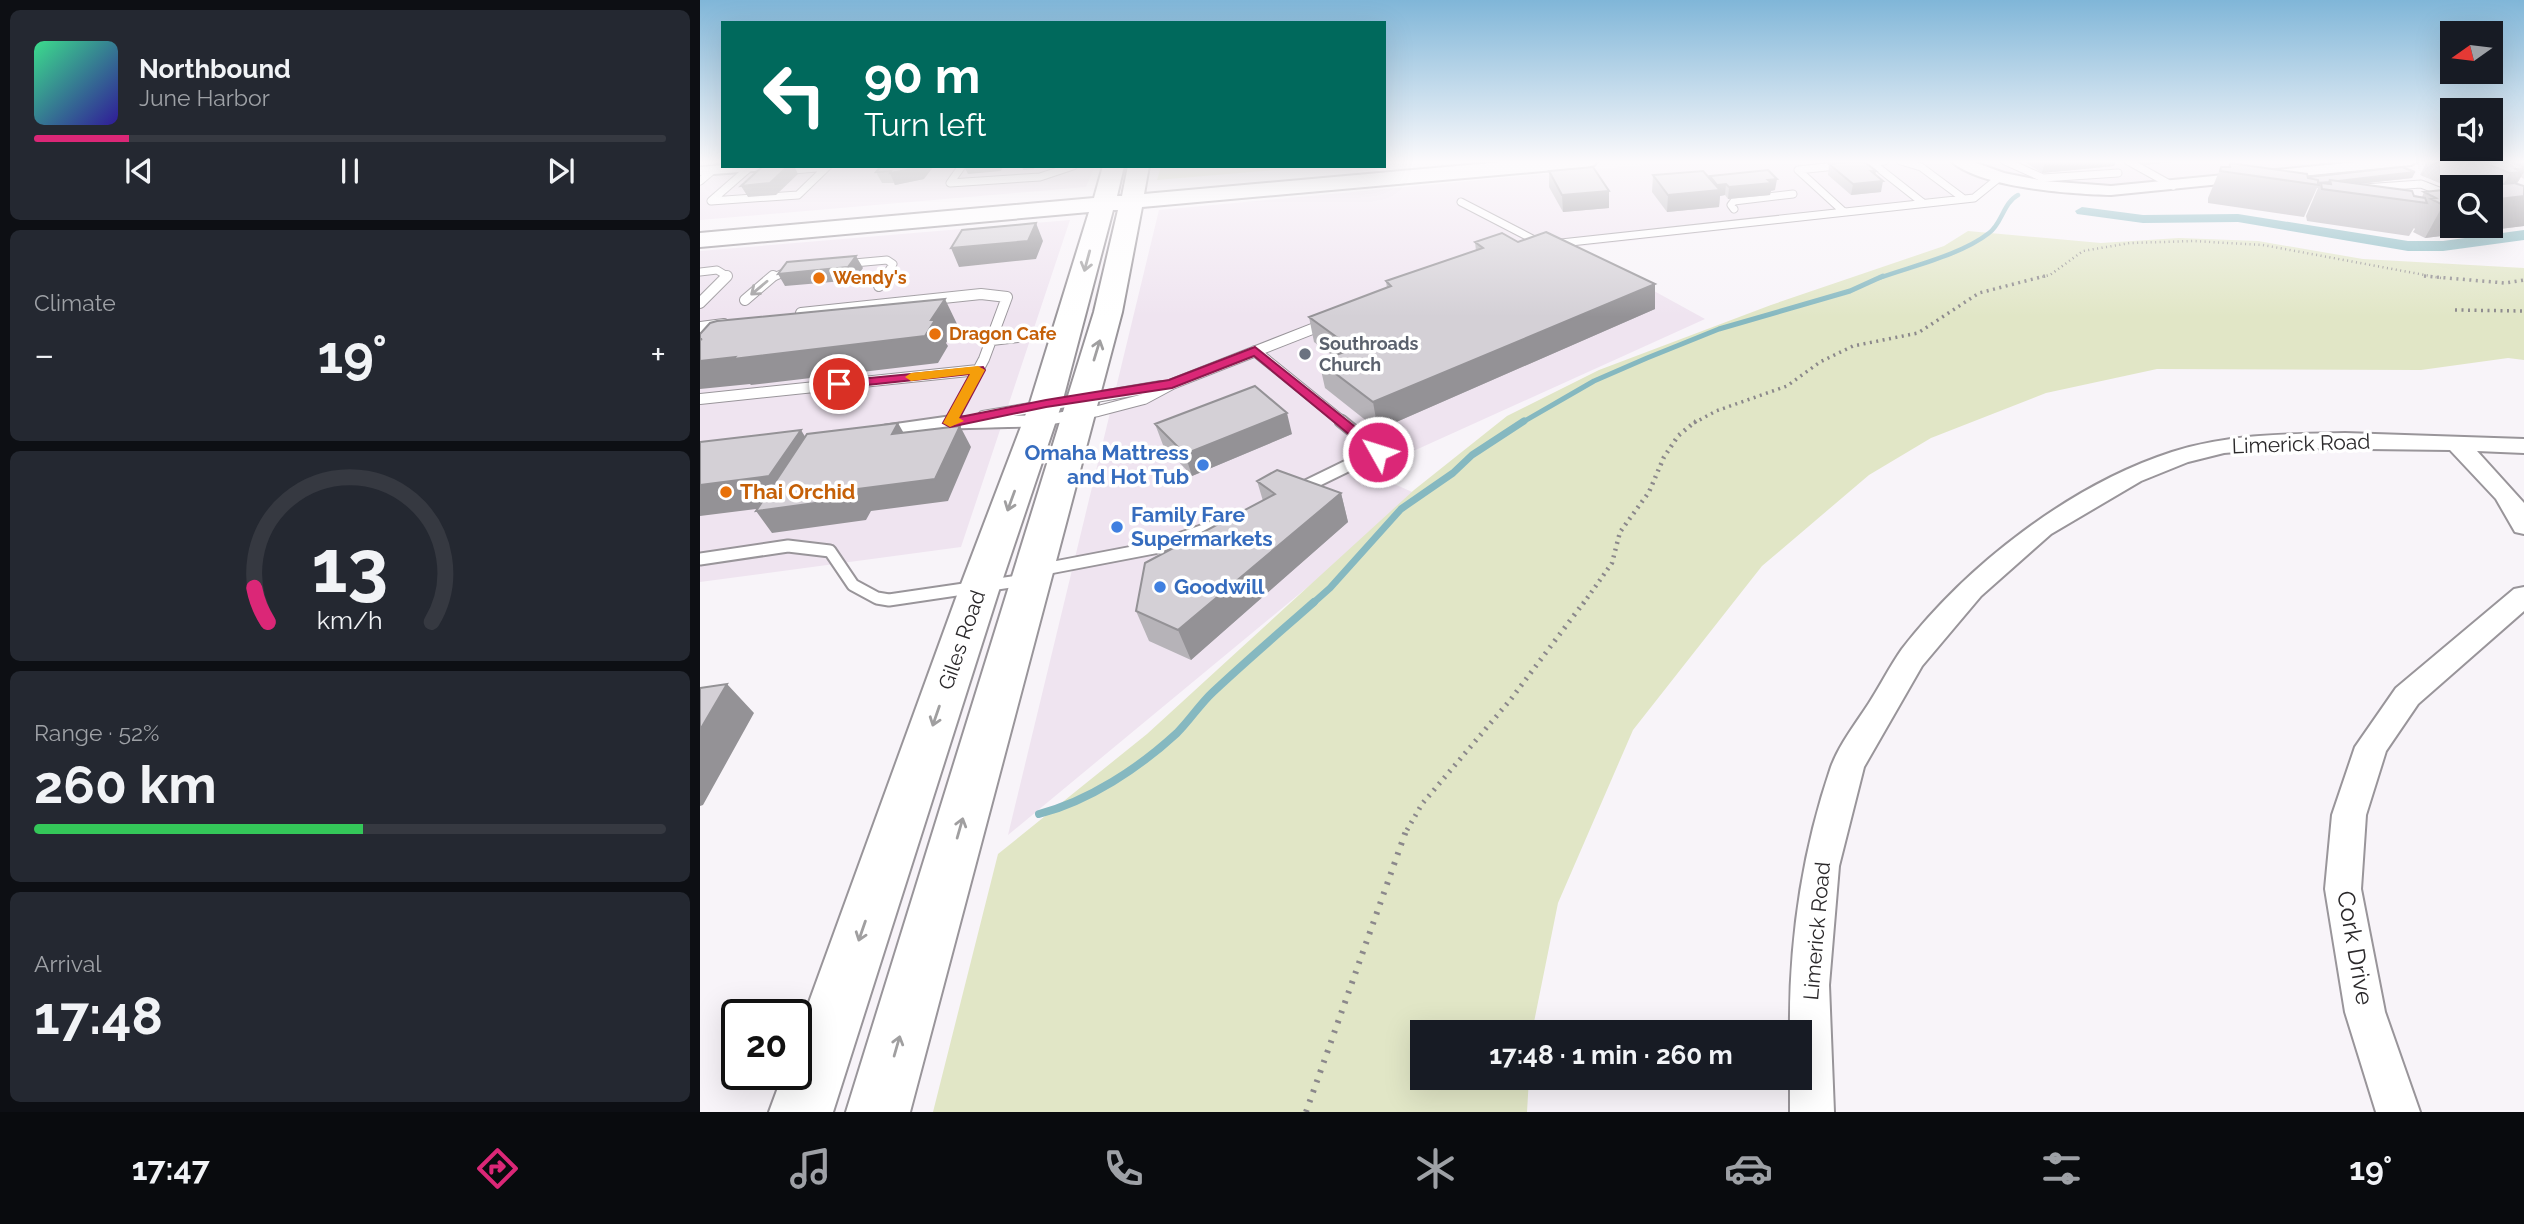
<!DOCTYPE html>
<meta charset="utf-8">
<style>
:root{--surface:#171b24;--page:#242831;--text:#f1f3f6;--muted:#9ea1a6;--line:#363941;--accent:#db2777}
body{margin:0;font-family:Raleway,sans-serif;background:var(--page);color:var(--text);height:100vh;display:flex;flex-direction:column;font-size:26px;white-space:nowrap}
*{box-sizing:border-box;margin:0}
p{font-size:23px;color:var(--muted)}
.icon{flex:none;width:38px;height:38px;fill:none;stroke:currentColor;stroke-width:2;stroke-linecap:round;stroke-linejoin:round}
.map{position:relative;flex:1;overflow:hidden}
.side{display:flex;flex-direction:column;gap:10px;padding:10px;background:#0d0f14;width:700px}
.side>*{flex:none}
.banner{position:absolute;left:21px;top:21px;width:665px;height:147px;border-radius:0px;box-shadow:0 7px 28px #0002;background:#00695c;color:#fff;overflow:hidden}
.needle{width:46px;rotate:256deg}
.controls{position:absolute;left:1740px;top:21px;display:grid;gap:14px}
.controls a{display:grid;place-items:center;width:63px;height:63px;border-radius:0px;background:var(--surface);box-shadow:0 7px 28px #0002;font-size:35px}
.speed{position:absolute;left:21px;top:999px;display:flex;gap:14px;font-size:35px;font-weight:700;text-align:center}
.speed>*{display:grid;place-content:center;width:91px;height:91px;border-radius:50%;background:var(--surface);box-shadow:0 7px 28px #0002;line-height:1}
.speed .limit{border:4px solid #111;border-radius:10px;background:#fff;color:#111}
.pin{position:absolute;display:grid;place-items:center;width:60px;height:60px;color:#fff;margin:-30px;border:4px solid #fff;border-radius:50%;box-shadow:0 2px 7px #0007}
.me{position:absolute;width:77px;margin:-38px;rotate:309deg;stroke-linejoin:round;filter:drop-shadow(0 0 5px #0008)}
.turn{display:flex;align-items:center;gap:24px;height:147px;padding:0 28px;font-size:32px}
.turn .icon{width:91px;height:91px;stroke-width:2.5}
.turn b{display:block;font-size:49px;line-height:60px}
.big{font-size:52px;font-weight:700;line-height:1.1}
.side .tile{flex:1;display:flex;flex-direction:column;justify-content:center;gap:10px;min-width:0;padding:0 24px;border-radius:10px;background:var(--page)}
.side .dial{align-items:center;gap:0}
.dial svg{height:182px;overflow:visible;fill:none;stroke:var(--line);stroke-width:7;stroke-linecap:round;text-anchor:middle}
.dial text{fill:var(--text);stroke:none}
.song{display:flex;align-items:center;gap:21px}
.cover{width:84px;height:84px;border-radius:10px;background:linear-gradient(135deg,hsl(150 70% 55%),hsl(250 70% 35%))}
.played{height:7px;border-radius:4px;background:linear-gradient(90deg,var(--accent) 15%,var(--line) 15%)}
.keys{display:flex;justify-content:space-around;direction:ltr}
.heat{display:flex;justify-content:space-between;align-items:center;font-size:38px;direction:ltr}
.charge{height:10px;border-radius:5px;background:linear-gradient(90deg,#34c759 52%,var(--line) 0)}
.trip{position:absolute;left:710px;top:1020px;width:402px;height:70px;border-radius:0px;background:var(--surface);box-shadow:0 7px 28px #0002;font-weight:700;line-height:70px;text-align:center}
.menu{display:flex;height:112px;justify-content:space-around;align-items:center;background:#090b0e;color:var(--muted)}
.menu .icon{width:49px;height:49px}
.menu .selected{color:var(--accent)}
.menu b{font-size:32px;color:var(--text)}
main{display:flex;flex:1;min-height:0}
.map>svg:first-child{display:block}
.built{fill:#efe4f0}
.green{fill:#e1e6c6}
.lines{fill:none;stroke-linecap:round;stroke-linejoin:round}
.stream-far3{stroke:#85b8c0;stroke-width:4.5}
.stream-far2{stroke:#85b8c0;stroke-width:5}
.stream-far1{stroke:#85b8c0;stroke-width:7}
.stream{stroke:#85b8c0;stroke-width:8}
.canal{fill:#85b8c0;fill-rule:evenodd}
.lane-far2-casing{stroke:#99959a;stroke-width:9}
.lane-far1-casing{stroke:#99959a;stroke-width:12}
.lane-casing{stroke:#99959a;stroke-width:15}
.street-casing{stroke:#99959a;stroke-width:4}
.primary-casing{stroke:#99959a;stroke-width:4}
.path-far4{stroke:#8b888b;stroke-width:2.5;stroke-dasharray:1 3.5;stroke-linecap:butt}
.path-far3{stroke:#8b888b;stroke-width:3.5;stroke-dasharray:2 4.5;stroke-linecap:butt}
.path-far2{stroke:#8b888b;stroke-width:4.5;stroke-dasharray:2 5;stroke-linecap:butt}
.path-far1{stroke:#8b888b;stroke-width:5;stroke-dasharray:2 6;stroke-linecap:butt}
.path{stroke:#8b888b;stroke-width:6;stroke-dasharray:2.5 8;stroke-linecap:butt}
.lane-far2{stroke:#fff;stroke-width:7}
.lane-far1{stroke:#fff;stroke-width:10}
.lane{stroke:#fff;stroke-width:11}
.street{fill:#fff;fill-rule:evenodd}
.primary{fill:#fff;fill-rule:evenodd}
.wall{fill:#b6b3b8}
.shaded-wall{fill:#949296}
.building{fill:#d4d0d6;stroke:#949296;stroke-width:2}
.oneway{stroke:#a09fa0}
.route{fill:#db2777;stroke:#8e194d;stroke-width:2}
.slow{fill:#f59e0b}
.food-dot{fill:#e8710a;stroke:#fff;stroke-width:2.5}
.worship-dot{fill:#6b7280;stroke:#fff;stroke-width:2.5}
.shop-dot{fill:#3f7fe0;stroke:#fff;stroke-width:2.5}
.labels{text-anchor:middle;stroke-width:7;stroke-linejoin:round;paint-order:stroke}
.far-food-label{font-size:18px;font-weight:bold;fill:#c56008;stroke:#fff;text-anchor:start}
.far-worship-label{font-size:18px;font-weight:bold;fill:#5b616d;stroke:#fff;text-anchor:start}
.street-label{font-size:21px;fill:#2b292b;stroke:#fff}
.shop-label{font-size:21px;font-weight:bold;fill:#366cbe;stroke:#fff;text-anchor:start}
.food-label{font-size:21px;font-weight:bold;fill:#c56008;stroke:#fff;text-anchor:start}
.near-street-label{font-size:24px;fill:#2b292b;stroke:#fff}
</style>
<main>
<section class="side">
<div class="tile">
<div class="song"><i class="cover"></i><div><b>Northbound</b><p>June Harbor</p></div></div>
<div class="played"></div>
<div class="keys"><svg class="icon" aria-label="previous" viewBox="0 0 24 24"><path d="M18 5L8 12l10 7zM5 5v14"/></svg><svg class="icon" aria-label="pause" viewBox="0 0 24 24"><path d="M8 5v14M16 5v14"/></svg><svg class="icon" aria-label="next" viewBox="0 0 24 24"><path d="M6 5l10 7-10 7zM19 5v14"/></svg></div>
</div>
<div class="tile"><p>Climate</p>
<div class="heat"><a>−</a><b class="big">19°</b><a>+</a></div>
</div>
<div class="tile dial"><svg viewBox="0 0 100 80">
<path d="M14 69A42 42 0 1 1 86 69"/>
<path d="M14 69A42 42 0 0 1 8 54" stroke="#db2777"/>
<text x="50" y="56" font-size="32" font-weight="700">13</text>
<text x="50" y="72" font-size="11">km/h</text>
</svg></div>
<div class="tile"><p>Range · 52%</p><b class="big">260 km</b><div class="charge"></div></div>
<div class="tile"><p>Arrival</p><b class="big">17:48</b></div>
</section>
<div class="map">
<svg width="1824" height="1112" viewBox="0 0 1824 1112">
<rect width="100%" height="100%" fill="#f8f4f9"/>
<path class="built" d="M0,161H23V166H395L386,187L0,220Z
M985,161H1680L1428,187L1366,185L1306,175L1269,203L874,247L1005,319L667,472L719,495L308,835L459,210Z
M370,220L261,547L0,582V251Z"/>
<path class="green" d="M461,166H600V168L457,180Z
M1268,231L1401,243L1479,238L1558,241L1663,259L1824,268V360L1808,358L1721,370L1457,369L1346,393L1231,438L1169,475L1062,566L933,730L858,903L832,1032H723V1078H829L827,1112H233L298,854L447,734L714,490L807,416L899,370L1071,305L1244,246Z"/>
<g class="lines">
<path class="stream-far3" d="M1179,278C1212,266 1261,255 1289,233C1302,224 1303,203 1318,195"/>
<path class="stream-far2" d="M821,423L894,381L947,358L1019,329L1150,291L1183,276"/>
<path class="stream-far1" d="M612,604L630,588L701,509L753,473L772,455L824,421"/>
<path class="stream" d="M339,814C389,801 439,768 477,733C490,720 500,704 513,692C546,661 580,632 614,602"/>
<path class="canal" d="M1382,207L1443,215L1538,214L1708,241H1743L1824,230V240L1743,251H1708L1538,222L1443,223L1377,214L1375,211Z"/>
<g class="lane-far2-casing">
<path id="lane-far2" d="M1201,161L1221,167L1264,199
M1305,161L1343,178
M1428,161L1473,186
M0,162L13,161
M1171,162L1223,203
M262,166L250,183L340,177L373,166
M49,168L11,201L98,195L128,166
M82,171L127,167
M0,181L13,170
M1339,185L1343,178L1418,173
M1664,188L1721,184L1752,196
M761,202L844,245
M1034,209L1031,205L1034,201L1093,194
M1144,212L1098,170L1184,161
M852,244L1274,198L1300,177
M143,264L187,260L193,264L184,278
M0,272L17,270L27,276L25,278
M71,278L94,269"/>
</g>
<g class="lane-far1-casing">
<path id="lane-far1" d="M179,286L185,276
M45,300L73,276
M0,303L27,276
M101,313L281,294L307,297L284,359L250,423
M0,327L24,324
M292,340L368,331
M555,351L644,423
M0,399L278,370
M283,416L461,386
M244,423L258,421
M251,423L340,421L398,411L444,399L472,384L625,324"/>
</g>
<g class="lane-casing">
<path id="lane" d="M250,423L330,421
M186,431L256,421
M598,490L678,451L641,421
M0,559L88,546L130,551L153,585L177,598L189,600L325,580
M339,570L454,548L521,524"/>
</g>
<g class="street-casing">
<path id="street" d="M1251,161H1271L1304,173L1344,181L1411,186L1667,161H1718L1711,165L1411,195C1372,194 1280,188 1251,161Z
M23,165V166H76L69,170L0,175V167Z
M1645,433L1824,439V453L1777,451L1824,503V534L1815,532L1796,499L1750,450L1586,448L1524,453L1488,462L1441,481L1351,534L1281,596L1222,666L1164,767L1139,866L1129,985L1134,1112H1090V1078H1101V1032H1090C1089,943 1102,852 1131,767C1139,745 1156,723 1169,703C1180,686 1190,666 1202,649C1267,565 1370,485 1472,452C1528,434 1587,434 1645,433Z
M1824,587V611L1718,704L1686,751L1666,815L1661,889L1685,1012L1720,1112H1676L1645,1012L1625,889L1632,815L1655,747L1696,688L1814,589Z"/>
</g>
<g class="primary-casing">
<path id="primary" d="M813,161H897L894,165L887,167L442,207L422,312L210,1112H146L394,312L418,210H413L362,403L300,587L133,1112H69L83,1074H96V1038L260,587L330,403L389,212L0,247V233L394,198L403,166H424L417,196H422L428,166H449L444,194Z"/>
</g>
<path class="path-far4" d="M1338,278L1350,275L1383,251L1430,243L1494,241L1563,245L1741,278"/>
<path class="path-far3" d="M1724,276L1805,283L1824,280
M1755,310L1824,311
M994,423L1016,411L1087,386L1120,362L1153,346L1218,333L1279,293L1345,276"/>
<path class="path-far2" d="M883,604L912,563L920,532L949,492L964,457L978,436L996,421"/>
<path class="path-far1" d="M707,830L722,804L811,699L884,602"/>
<path class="path" d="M606,1112L707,828"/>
<use href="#lane-far2" class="lane-far2"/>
<use href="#lane-far1" class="lane-far1"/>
<use href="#lane" class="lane"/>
<use href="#street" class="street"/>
<use href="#primary" class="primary"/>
</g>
<path class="wall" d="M1323,161H1416L1414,166L1342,173Z
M1436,161H1481L1443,165Z
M1727,161H1809L1817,164L1819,161H1824V179L1821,177L1817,183L1824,186V226L1725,238L1713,232L1715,229L1714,228L1709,236L1607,221L1606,216L1618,188H1617L1604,217L1508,203V198L1521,167H1529L1530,163L1608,177L1715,172L1712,178L1660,184L1722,197L1724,192L1790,187H1752V188L1720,175Z
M1129,164L1176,175L1181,192L1151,195L1128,175Z
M181,166L224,179L195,185L194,183H182L176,172Z
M849,171L909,191V208L863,212L849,187Z
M953,175L1009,178L1010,176L1075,190L1071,191L1070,195L1028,199L1025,195L1020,196L1019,207L967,212L952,192Z
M775,242H818L955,284V309L678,430L625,388L619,361L633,356L614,342L609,317L687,288L686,281L776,251Z
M455,424L592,434L492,476L463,445Z
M557,481L641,493L648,522L491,660L449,641L436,611L563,501Z"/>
<path class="shaded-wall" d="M1345,161H1416L1414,166L1342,173Z
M1445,161H1481L1443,165Z
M88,166H94L98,174L76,195L48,197L41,186Z
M220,166H234L224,179L195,185L190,173Z
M264,166H303L301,171L268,174Z
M322,166H336L334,169L323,170Z
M1824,168V172L1808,198L1824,196V226L1725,238L1743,205L1752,204V226H1790V200L1795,199L1810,173L1816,169Z
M1171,171H1176L1174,182L1183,181L1181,192L1151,195L1153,184Z
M1715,172L1712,178L1630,187L1631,184V181Z
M1077,179L1075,190L1071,191L1070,195L1028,199L1029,187Z
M1026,184L1025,195L1020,196L1019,207L967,212L968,195L1016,190L1017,185Z
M909,191V208L863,212L862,195Z
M336,223L343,241L336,259L259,267L251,248Z
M156,256L163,268L155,280L85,286L78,274Z
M955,284V309L678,430L673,402Z
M245,299L257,324L246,343L248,346L238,363L51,385L50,384L0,389V361L231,320Z
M587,413L592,434L492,476L485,454Z
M198,423L210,444L192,434Z
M260,426L271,447L248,501L171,511L166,520L72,533L56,511L158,489Z
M101,430L118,458L89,505L0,516V485Z
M641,493L648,522L491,660L478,630Z
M27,684L54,713L3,805L0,806V730Z"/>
<path class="building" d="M1158,161L1166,163L1176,171H1171L1183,181L1153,184L1129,164Z
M1779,161H1809L1824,167V168L1816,169L1822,172L1810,173Z
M1530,163L1607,174L1608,178L1618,180L1619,185L1520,171L1521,167H1530Z
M63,166H88L70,183L41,186Z
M181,166H220L219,168L190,173L191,171L176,172Z
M893,167L909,191L862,195L849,171Z
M1702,167L1715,172L1638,181L1630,180L1629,182L1618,183V180L1608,178V177Z
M1068,170L1077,179L1068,180L1072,183L1029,187L1026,184L1017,185L1010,176Z
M1003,171L1020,190L968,195L953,175Z
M1630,180L1712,191L1714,196L1725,198L1727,203L1622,189L1621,183L1631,184Z
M1814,183L1824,186V196L1790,200V187H1771Z
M1752,189V204L1743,205L1731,199L1736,198L1724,192Z
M336,223L328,241L251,248L262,230Z
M846,232L955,284L673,402L619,361L653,349L609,317L691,286L686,281L783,248L775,242L802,233L818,242Z
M156,256L148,267L78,274L87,262Z
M245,299L231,320H235L225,336L33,359L35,357L0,361V340L2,339H0V334L10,323L17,321Z
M555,386L587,413L485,454L455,424Z
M198,423L192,434L260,426L235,479L158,489L152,498L56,511L107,434Z
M101,430L69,476L0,485V442Z
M577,470L641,493L478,630L436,611L445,563L575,494L557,481Z
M27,684L0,730V688Z"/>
<defs><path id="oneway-shaft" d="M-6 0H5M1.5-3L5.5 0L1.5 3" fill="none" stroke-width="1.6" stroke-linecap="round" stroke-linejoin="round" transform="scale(1.75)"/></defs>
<g class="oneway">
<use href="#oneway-shaft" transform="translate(387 261) rotate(105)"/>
<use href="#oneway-shaft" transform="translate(59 288) rotate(140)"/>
<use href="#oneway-shaft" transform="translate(397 350) rotate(-73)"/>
<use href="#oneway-shaft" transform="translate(311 501) rotate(110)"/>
<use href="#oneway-shaft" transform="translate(236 716) rotate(109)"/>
<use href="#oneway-shaft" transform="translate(260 828) rotate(-74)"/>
<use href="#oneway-shaft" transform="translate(162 931) rotate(109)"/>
<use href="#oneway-shaft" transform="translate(197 1046) rotate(-74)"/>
</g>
<linearGradient id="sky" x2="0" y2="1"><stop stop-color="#80b6d8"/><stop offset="0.51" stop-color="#fcfafc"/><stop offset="1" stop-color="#fcfafc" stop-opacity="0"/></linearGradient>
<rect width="1824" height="317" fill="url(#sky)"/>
<path class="route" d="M555,347L683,449V454H673L554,356L472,388L346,407L250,427L243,423L270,374L139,388L133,384L139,381L283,367L285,370L260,417L346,400L469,380Z"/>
<path class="slow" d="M278,366L285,370L259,418L264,421L250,427L243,423L270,374L211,381L205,377L211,373Z"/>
<g class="food-dot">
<circle cx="119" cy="278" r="7"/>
<circle cx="235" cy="334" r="7"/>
<circle cx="26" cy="492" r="7"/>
</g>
<circle class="worship-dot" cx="605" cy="354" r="7"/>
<g class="shop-dot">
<circle cx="503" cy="465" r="7"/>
<circle cx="417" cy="527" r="7"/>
<circle cx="460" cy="587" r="7"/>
</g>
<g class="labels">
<g class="far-food-label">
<text x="133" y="284">Wendy's</text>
<text x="249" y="340">Dragon Cafe</text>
</g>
<g class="far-worship-label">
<text x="619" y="350">Southroads<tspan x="619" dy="21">Church</tspan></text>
</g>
<g class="street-label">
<text transform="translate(1601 444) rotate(-2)" y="7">Limerick Road</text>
<text transform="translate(262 640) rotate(-71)" y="7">Giles Road</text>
<text transform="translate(1117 931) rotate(-85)" y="7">Limerick Road</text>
</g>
<g class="shop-label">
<text x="489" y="460" text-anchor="end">Omaha Mattress<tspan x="489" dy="24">and Hot Tub</tspan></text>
<text x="431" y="522">Family Fare<tspan x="431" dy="24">Supermarkets</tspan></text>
<text x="474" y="594">Goodwill</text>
</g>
<g class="food-label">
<text x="40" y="499">Thai Orchid</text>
</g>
<g class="near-street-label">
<text transform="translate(1655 948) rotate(80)" y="8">Cork Drive</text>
</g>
</g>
</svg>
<div class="controls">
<a><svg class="needle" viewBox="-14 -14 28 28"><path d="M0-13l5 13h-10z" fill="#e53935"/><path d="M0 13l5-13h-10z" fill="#9ea1a6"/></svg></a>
<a><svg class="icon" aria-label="sound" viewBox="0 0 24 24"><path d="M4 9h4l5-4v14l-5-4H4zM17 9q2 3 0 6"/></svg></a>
<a><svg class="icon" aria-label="search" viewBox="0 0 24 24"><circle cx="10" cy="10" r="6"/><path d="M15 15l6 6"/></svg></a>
</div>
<div class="speed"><div class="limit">20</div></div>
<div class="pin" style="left:139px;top:384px;background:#d93025"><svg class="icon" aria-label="arrive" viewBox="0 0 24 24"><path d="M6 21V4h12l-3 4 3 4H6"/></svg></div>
<svg class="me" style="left:678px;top:452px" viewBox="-20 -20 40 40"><circle r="17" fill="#db2777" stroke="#fff" stroke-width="3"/><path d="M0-11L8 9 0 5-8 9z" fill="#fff"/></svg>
<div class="trip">17:48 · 1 min · 260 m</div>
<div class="banner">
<div class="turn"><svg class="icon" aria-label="left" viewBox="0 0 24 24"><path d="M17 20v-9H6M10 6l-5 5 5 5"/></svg><div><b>90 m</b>Turn left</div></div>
</div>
</div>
</main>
<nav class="menu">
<b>17:47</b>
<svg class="icon selected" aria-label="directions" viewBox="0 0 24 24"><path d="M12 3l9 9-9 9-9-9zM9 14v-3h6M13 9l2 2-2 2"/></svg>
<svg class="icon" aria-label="music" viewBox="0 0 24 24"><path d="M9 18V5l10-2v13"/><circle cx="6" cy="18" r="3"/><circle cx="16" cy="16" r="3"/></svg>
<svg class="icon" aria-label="phone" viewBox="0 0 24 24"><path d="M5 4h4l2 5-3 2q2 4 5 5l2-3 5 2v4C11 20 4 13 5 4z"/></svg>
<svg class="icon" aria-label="climate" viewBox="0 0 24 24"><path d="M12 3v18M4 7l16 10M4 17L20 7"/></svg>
<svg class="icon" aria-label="car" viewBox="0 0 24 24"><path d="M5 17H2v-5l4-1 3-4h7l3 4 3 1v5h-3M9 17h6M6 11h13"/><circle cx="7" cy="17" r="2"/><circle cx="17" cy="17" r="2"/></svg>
<svg class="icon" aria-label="filters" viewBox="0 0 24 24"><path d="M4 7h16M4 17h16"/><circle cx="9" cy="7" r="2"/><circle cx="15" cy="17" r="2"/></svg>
<b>19°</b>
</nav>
